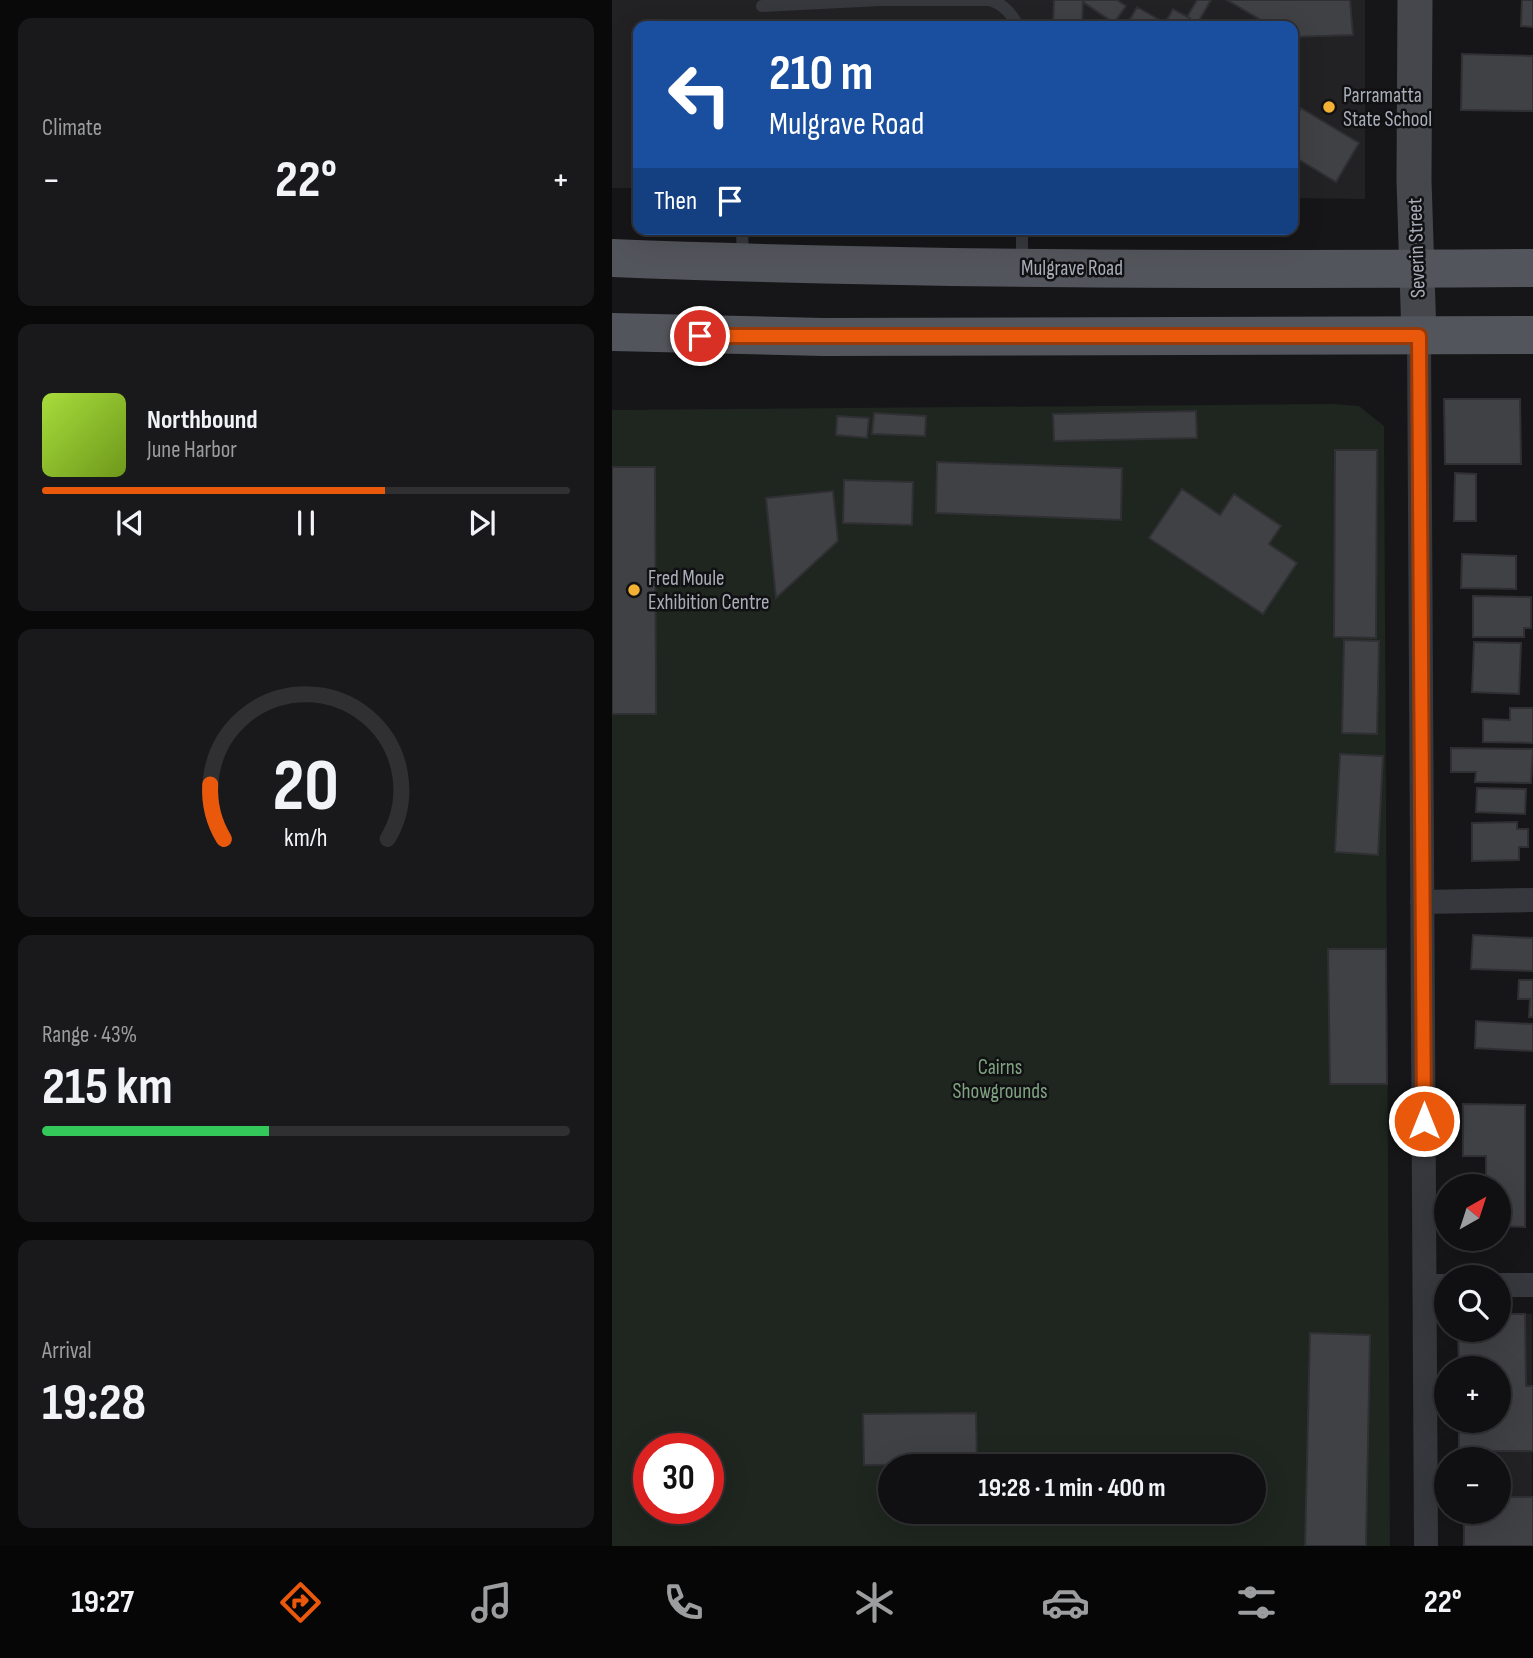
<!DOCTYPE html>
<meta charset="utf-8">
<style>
:root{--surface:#101012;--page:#19191b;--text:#f1f3f6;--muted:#9c9d9f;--line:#303032;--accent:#ea580c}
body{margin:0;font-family:"Sofia Sans Condensed",sans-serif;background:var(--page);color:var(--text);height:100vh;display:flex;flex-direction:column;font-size:26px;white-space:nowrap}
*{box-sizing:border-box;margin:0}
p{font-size:23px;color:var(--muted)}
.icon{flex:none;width:38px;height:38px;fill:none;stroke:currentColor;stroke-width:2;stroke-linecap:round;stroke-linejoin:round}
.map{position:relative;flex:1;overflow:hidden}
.details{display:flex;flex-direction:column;gap:18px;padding:18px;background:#09090a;width:612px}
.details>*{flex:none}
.banner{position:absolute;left:21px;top:21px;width:665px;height:214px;border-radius:14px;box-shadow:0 7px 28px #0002,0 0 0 2px var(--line);background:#1a4fa0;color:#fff;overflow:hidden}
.needle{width:46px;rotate:39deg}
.controls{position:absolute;left:822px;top:1174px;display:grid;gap:14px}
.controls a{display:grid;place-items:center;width:77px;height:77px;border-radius:50%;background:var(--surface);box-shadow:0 7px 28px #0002,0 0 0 2px var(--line);font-size:35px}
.speed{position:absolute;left:21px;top:1433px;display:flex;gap:14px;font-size:35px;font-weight:700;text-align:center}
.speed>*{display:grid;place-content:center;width:91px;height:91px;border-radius:50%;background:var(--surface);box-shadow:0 7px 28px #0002,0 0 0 2px var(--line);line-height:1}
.speed .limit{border:10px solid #d22;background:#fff;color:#111}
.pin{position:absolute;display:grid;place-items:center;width:60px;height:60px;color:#fff;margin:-30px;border:4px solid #fff;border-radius:50%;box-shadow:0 2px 7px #0007}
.me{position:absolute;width:77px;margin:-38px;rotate:0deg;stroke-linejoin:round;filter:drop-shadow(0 0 5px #0008)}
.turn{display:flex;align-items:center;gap:24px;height:147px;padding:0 21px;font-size:32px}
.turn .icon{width:91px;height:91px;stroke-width:2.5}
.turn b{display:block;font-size:49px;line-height:60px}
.then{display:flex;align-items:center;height:66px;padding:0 21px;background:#0003;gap:14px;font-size:26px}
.big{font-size:52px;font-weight:700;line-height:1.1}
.details .card{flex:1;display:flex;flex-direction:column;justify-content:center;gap:10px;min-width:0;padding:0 24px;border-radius:14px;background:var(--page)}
.details .dial{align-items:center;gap:0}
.dial svg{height:182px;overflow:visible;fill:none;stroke:var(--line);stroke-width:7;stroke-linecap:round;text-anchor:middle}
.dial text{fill:var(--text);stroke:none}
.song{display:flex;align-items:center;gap:21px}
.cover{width:84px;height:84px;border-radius:10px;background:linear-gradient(135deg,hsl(80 70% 55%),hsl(80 70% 35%))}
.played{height:7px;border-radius:4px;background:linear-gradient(90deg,var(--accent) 65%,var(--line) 65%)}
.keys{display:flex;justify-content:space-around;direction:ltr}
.heat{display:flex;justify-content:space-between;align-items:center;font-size:38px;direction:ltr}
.charge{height:10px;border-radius:5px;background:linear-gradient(90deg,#34c759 43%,var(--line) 0)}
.trip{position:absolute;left:266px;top:1454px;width:388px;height:70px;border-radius:35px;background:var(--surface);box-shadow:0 7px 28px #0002,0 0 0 2px var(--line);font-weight:700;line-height:70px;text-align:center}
.menu{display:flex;height:112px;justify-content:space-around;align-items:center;background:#060607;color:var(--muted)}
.menu .icon{width:49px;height:49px}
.menu .current{color:var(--accent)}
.menu b{font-size:32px;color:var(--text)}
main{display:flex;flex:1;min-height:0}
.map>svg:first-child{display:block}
.built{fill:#222225}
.green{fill:#1e261f;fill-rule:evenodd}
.building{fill:#404145;stroke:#303034;stroke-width:2}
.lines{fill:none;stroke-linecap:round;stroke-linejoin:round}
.lane{stroke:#37383d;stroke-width:12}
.street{stroke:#37383d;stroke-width:24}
.secondary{stroke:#45474d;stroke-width:35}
.primary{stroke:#53555c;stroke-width:38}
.route-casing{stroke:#983908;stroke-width:18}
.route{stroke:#ea580c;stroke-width:12}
.poi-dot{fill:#f2b134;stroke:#111113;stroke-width:2.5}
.labels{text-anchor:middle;stroke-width:5;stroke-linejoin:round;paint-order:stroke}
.poi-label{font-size:21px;fill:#a8adb8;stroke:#111113;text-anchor:start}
.street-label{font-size:21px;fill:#a8adb8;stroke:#111113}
.park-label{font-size:21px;fill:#7fa381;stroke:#111113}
</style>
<main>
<section class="details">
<div class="card"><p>Climate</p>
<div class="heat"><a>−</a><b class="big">22°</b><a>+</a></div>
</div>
<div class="card">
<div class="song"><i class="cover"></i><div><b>Northbound</b><p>June Harbor</p></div></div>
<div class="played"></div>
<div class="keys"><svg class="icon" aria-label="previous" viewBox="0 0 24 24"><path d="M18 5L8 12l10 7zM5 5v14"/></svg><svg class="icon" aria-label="pause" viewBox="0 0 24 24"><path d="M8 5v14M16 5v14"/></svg><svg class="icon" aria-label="next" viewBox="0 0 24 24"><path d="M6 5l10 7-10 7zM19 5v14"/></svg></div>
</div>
<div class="card dial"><svg viewBox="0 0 100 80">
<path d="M14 69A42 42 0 1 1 86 69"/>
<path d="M14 69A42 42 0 0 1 8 45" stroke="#ea580c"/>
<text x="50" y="56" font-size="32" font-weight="700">20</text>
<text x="50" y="72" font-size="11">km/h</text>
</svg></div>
<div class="card"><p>Range · 43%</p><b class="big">215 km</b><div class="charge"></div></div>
<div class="card"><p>Arrival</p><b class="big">19:28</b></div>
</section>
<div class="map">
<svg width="921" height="1546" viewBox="0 0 921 1546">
<rect width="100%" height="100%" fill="#161618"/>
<path class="built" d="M0,0H753V199L681,198V26H26V188H0Z
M887,1314H920V1546H852V1512H887V1460L848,1459L847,1421H887V1368H847L846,1330H887Z"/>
<path class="green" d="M721,404L747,406L772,426L778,1546H0V410ZM37,1449H96V1508H37ZM278,1466H642V1512H278Z"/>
<path class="building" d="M442,0H471L470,26H441Z
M473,0H505L514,6L502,23L471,2Z
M585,0H599L584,26H574L578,18L575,17Z
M615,0H738L741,35L681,37V26H659Z
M910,0H921V27L909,26Z
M525,7L553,23L561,9L578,18L574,26H514Z
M850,54L921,56V111L849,110Z
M689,108L747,143L724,182L681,156V122Z
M832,399H908L909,464H833Z
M584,411L585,438L442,441L441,414Z
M262,413L314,416L313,436L260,434Z
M225,416L257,418L255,438L224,435Z
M723,450H765L764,638L722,637Z
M325,462L510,468L509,520L324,513Z
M0,467H43L44,714H0Z
M843,473L864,474V521H842Z
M232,480L301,482L300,525L231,523Z
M570,489L608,515L622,494L669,526L657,544L685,563L651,614L537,538Z
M221,491L226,541L164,598L154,498Z
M850,554L904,556V589L849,588Z
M861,596L919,597V628H912V637H861Z
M732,640L767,641L765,734L730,733Z
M862,642L909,643L907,694L860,692Z
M898,708H921V743L871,742V719L898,720Z
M839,748L921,749L919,783L863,782L864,772H839Z
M728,754L771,756L766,855L723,852Z
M865,788L914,789L913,814L864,812Z
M905,822V829H916V847H907V860L860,861V823Z
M861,935L921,938V971L859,969Z
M716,949H774L775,1084H718Z
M907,980H921V1017H917L918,999H906Z
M864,1021L921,1024V1051L863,1048Z
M851,1104L913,1105V1227L887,1226V1186H874V1156H851Z
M887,1314H913L914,1386H921V1451H847V1421H887V1368H847L846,1330H887Z
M698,1333L758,1335L754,1546H693Z
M364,1413L365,1464L252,1465L251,1414Z
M887,1497H921V1546H852V1512H887Z"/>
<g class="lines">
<path class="lane" d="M150,6L268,0H378C391,4 400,14 406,26
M130,229L131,259
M410,264V229"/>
<path class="street" d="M807,336L814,1546
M810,902L921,900
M887,1285H921
M813,1286H835"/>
<path class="secondary" d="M803,0L802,180L807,336"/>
<path class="primary" d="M0,258C307,270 614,270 921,268
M0,332L211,337L921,335"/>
</g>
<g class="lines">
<g class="route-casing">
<path id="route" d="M88,336H807L812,1121"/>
</g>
<use href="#route" class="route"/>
</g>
<g class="poi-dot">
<circle cx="717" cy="107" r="7"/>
<circle cx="22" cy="590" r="7"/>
</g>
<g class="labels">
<g class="poi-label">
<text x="731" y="102">Parramatta<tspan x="731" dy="24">State School</tspan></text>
<text x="36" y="585">Fred Moule<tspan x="36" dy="24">Exhibition Centre</tspan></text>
</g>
<g class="street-label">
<text transform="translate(804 248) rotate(-92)" y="7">Severin Street</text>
<text x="460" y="275">Mulgrave Road</text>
</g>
<g class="park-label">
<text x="388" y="1074">Cairns<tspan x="388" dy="24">Showgrounds</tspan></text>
</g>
</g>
</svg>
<div class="controls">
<a><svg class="needle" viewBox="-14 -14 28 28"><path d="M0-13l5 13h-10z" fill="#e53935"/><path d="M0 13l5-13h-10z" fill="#9c9d9f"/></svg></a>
<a><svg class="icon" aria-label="search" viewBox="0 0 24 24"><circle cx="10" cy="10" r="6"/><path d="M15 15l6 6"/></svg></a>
<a>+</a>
<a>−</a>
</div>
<div class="speed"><div class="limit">30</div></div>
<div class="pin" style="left:88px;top:336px;background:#d93025"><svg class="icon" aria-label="arrive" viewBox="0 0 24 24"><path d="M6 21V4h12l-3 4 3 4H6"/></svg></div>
<svg class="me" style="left:812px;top:1121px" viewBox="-20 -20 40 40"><circle r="17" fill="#ea580c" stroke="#fff" stroke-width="3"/><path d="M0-11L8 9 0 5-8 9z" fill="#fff"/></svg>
<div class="trip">19:28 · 1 min · 400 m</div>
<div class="banner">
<div class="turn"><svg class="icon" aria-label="left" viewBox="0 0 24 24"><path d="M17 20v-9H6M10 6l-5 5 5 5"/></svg><div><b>210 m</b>Mulgrave Road</div></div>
<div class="then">Then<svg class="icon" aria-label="arrive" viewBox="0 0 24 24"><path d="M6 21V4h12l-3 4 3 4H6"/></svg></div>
</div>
</div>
</main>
<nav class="menu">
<b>19:27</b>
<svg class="icon current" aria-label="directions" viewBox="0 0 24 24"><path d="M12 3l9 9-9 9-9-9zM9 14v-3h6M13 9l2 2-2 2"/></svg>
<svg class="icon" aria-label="music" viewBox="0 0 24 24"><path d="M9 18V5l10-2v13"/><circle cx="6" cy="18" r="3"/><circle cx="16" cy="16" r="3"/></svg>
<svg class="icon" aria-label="phone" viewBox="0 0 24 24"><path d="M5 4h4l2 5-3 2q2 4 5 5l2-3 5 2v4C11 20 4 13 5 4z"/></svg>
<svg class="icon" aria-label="climate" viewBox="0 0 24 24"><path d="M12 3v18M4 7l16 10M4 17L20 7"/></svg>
<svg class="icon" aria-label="car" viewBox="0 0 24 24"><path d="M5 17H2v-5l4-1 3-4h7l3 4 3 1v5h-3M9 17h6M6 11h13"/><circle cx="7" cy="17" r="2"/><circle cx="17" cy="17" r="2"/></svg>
<svg class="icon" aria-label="filters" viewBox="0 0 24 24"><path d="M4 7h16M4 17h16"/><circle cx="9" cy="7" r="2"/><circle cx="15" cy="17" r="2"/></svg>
<b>22°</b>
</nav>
